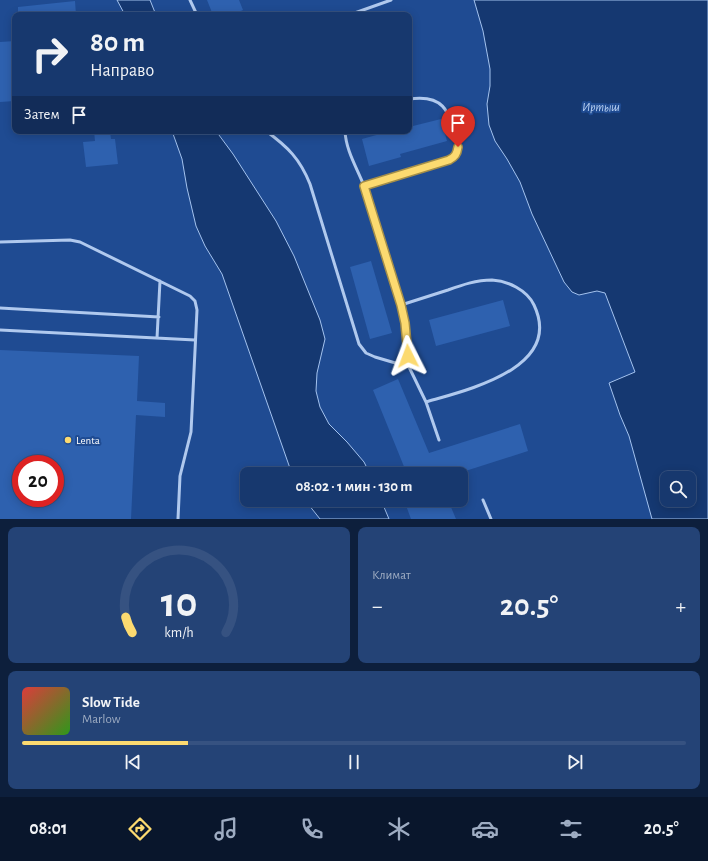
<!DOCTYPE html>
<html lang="ru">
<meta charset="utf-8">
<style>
:root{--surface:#17386e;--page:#244376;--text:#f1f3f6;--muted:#9eacc2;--line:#365281;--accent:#fcda70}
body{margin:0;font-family:"Alegreya Sans",sans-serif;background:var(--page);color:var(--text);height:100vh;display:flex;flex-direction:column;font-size:15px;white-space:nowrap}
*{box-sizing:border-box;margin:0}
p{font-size:13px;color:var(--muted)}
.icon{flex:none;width:22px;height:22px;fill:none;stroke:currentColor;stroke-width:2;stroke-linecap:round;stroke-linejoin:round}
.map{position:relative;height:519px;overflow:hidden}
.panel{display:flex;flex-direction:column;gap:8px;padding:8px;background:#0d1f3c;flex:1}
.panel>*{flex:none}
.hud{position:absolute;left:12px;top:12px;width:400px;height:122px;border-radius:8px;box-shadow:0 2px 10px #0003,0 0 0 1px var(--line);background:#17386e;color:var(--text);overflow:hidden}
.fabs{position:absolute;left:660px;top:471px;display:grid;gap:8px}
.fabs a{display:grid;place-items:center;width:36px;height:36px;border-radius:8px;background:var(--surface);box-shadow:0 2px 10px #0003,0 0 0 1px var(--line);font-size:20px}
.speed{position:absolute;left:12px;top:455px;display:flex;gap:8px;font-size:20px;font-weight:700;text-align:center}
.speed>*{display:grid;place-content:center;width:52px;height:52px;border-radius:50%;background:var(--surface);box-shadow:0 2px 10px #0003,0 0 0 1px var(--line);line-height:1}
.speed .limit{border:6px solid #d22;background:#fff;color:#111}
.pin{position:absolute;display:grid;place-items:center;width:34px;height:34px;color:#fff;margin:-41px -17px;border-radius:50% 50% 50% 0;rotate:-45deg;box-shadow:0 0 4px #0007}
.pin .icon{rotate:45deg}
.me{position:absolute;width:44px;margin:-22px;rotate:357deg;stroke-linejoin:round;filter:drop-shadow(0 0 3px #0008)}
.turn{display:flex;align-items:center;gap:14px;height:84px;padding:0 12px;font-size:18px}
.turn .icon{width:52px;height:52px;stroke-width:2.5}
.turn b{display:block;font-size:28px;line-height:34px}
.then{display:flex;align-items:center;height:38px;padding:0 12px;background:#0003;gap:8px;font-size:15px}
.big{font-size:30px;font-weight:700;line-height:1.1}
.panel .card{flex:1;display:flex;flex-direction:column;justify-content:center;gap:6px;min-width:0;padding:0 14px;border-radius:8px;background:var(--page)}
.panel .dial{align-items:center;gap:0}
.dial svg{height:104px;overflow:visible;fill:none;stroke:var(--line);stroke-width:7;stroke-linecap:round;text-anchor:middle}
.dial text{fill:var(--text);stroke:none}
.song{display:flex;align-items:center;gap:12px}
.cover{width:48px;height:48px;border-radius:6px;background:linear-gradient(135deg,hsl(0 70% 55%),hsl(110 70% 35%))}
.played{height:4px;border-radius:2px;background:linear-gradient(90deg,var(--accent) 25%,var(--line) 25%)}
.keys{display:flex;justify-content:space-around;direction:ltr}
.heat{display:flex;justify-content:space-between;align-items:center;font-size:22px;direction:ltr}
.panel .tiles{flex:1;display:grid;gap:8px;grid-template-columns:1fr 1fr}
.card:last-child{grid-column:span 2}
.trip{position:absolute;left:240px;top:467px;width:228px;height:40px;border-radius:8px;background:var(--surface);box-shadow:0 2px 10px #0003,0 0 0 1px var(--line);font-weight:700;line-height:40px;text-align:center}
.tab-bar{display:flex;height:64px;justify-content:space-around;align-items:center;background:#09162c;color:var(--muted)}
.tab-bar .icon{width:28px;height:28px}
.tab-bar .on{color:var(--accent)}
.tab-bar b{font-size:18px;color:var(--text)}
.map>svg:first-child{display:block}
.water{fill:#153871;stroke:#a4c3ef;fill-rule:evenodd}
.building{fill:#2e61af;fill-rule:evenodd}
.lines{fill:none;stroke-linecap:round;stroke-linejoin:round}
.lane{stroke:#b0c9ee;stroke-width:3}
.route-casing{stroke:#a48e49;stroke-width:10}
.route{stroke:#fcda70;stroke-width:7}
.poi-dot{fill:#fcda70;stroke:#1f4b92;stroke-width:1.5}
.labels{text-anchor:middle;stroke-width:4;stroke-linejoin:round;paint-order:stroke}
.poi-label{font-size:11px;fill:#fff;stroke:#1f4b92;text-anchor:start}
.water-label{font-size:12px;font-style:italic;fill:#bcd3f4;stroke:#1f4b92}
</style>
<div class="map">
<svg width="708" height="519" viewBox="0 0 708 519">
<rect width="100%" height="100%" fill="#1f4b92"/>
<path class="water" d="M117,0H150L156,15H125Z
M474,0H708V519H652L629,436L620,415L609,383L635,372L605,293L597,291L579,295L572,292L564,282L532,214L520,182L507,159L495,141L489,125L487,104L490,86V69L483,31ZM667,478H689V500H667Z
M172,131H216L233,154L276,221L294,256L320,320L325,339L317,373L316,391L320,407L329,424L347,442L364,462L370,474H292L222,274L205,246L196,226L187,188L182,159Z
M305,500H381L389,519H320Z"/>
<path class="building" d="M207,0H239L243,10L232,15H213Z
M75,1L76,15H18V7Z
M15,41V101L0,102V42Z
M441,119L447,141L400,154L401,157L369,166L362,139L391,131H409V127Z
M94,131H110L111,139H115L118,164L86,167L83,142L95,141Z
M371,261L392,333L370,339L350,267Z
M503,300L510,326L436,346L429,320Z
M0,350L139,356L137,401L165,403V417L136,415L131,519H0ZM21,464H55V498H21Z
M398,379L429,453L520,424L528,451L456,474H407L373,390Z
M404,500H448L456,519H411Z"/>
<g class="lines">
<path class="lane" d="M190,0L197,15
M349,15L391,0
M266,131C288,147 300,159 310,184L359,344L366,353L375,357L409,367L426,402L439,440
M345,131C346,151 357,168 364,186C379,224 389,266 401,305L405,323L409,367
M364,186L449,160C455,157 457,154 458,147C449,117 449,93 409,99
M0,242L70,240L80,242L190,296L195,301L197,310L191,432L180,476L178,519
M401,305C417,300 432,295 448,290C462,285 476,280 492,280C508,281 527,290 534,305C564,368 467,390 426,402
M0,308L159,317
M0,330L195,340
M157,338L160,281
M483,500L491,519"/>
</g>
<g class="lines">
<g class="route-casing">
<path id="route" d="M408,356L405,323L401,305L364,186L449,160C455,157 457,154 458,147"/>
</g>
<use href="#route" class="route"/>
</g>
<circle class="poi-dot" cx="68" cy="440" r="4"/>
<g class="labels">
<g class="poi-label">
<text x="76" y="444">Lenta</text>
</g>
<g class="water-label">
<text x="601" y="111">Иртыш</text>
</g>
</g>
</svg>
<div class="fabs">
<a><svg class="icon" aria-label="search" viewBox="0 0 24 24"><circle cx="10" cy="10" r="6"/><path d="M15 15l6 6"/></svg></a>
</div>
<div class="speed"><div class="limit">20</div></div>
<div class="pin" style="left:458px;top:147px;background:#d93025"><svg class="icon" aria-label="arrive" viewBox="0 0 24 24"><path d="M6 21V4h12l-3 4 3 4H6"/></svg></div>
<svg class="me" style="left:408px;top:356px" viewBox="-20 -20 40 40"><path d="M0-17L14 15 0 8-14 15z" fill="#fcda70" stroke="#fff" stroke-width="4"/></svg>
<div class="trip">08:02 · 1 мин · 130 m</div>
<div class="hud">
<div class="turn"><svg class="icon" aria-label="right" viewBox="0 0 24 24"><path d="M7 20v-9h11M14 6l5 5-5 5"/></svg><div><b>80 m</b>Направо</div></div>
<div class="then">Затем<svg class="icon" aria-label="arrive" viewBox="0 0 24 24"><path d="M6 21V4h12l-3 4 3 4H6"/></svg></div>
</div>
</div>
<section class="panel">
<div class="tiles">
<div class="card dial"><svg viewBox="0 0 100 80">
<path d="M14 69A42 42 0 1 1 86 69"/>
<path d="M14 69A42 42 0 0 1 9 57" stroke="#fcda70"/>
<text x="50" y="56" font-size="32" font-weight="700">10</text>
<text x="50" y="72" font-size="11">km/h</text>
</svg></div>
<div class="card"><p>Климат</p>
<div class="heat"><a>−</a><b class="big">20.5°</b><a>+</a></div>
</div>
<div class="card">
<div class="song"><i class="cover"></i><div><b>Slow Tide</b><p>Marlow</p></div></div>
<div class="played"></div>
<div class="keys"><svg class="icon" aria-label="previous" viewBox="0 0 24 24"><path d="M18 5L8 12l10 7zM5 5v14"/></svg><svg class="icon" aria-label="pause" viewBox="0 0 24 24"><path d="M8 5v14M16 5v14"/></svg><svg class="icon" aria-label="next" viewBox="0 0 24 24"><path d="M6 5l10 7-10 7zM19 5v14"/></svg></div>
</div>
</div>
</section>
<nav class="tab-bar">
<b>08:01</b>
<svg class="icon on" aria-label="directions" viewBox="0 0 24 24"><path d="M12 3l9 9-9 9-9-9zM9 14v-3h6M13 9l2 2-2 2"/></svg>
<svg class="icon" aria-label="music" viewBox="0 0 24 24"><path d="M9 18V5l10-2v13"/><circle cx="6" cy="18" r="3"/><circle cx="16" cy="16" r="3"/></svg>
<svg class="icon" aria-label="phone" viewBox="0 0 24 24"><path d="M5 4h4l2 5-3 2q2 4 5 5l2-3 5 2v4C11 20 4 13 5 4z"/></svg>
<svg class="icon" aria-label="climate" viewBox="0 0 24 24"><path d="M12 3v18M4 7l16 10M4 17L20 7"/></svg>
<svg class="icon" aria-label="car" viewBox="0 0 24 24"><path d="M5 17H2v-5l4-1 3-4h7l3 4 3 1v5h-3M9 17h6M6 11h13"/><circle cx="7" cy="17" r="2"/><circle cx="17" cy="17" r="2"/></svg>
<svg class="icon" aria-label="filters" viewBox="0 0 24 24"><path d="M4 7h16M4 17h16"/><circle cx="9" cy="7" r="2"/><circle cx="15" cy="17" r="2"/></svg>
<b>20.5°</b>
</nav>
